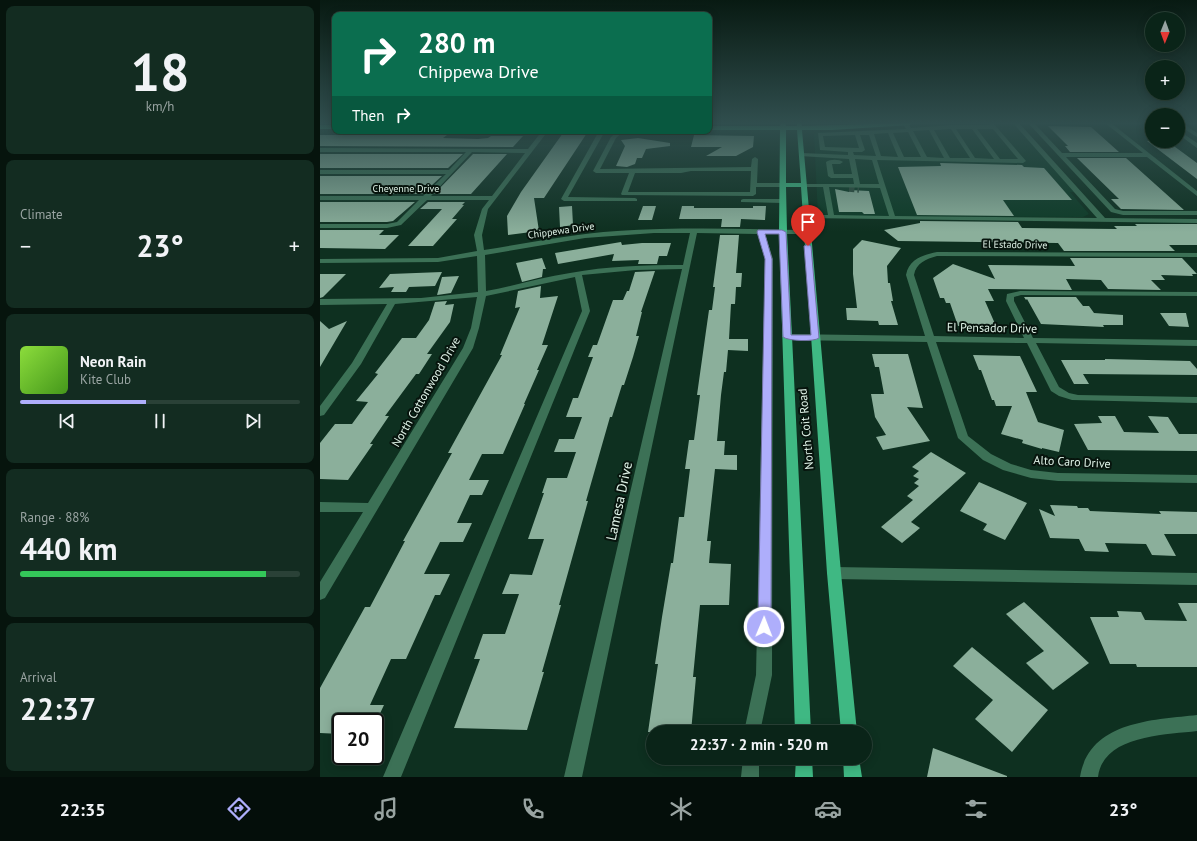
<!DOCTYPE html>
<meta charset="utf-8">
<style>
:root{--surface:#0a2418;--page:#132c21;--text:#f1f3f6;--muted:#99a4a2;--line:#2a4137;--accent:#aeaefb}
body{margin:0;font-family:"PT Sans",sans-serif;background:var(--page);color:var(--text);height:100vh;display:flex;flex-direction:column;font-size:15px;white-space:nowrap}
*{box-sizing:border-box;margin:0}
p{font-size:13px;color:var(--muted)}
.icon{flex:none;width:22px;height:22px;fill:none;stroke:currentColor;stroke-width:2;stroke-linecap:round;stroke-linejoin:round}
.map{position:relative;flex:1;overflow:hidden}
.details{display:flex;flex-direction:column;gap:6px;padding:6px;background:#06140d;width:320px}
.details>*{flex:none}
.banner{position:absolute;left:12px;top:12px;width:380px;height:122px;border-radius:8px;box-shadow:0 2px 10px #0003,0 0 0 1px var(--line);background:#0b6e4f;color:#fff;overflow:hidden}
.needle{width:26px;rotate:181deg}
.fabs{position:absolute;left:825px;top:12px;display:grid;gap:8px}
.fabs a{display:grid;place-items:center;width:40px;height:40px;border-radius:50%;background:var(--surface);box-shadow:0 2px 10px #0003,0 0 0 1px var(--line);font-size:20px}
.speed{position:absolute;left:12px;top:713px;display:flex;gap:8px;font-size:20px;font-weight:700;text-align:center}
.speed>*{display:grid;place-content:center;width:52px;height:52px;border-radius:50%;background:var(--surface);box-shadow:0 2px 10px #0003,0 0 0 1px var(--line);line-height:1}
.speed .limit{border:2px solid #111;border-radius:6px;background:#fff;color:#111}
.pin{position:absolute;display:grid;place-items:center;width:34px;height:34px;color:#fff;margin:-41px -17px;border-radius:50% 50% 50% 0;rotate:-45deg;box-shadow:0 0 4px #0007}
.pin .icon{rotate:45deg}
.me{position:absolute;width:44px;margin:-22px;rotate:1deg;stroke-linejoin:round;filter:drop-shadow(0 0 3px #0008)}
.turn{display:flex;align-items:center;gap:14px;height:84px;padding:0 20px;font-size:18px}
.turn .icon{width:52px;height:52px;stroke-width:2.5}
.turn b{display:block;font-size:28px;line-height:34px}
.then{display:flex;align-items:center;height:38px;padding:0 20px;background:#0003;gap:8px;font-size:15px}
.big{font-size:30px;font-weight:700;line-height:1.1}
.details .widget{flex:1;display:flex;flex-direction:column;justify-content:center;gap:6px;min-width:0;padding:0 14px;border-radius:8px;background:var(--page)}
.details .dial{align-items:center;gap:0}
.dial b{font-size:52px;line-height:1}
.song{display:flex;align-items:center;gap:12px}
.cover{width:48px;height:48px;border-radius:6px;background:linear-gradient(135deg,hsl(90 70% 55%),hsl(100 70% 35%))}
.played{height:4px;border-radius:2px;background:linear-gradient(90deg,var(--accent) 45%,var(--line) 45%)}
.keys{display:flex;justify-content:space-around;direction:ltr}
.heat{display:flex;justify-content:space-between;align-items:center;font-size:22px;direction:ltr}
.charge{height:6px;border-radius:3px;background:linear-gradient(90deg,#34c759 88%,var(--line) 0)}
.trip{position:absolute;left:326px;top:725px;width:226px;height:40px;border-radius:20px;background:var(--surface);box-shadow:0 2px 10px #0003,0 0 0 1px var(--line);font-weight:700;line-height:40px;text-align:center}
.tabs{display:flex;height:64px;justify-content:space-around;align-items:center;background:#040e0a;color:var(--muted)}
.tabs .icon{width:28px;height:28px}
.tabs .selected{color:var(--accent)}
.tabs b{font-size:18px;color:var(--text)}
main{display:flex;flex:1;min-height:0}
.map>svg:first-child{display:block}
.built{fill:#0e3b27}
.building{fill:#8baf9b}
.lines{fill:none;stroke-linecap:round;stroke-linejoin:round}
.minor-tunnel{stroke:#2d4d3e;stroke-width:5.5;stroke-dasharray:5.5 3;stroke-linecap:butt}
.minor{fill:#3c7156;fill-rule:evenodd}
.major{fill:#3fb883;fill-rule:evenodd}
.route{fill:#aeaefb;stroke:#7171a3}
.labels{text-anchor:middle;stroke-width:4;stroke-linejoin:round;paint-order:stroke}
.far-street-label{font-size:10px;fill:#dff2e7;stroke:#07140d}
.street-label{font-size:12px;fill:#dff2e7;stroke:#07140d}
.near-street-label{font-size:14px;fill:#dff2e7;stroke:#07140d}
</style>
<main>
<section class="details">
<div class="widget dial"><b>18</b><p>km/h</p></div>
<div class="widget"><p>Climate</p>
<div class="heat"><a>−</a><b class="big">23°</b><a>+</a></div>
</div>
<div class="widget">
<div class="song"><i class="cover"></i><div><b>Neon Rain</b><p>Kite Club</p></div></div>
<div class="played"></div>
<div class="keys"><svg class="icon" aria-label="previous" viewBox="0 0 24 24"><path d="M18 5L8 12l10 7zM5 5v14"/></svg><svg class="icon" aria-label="pause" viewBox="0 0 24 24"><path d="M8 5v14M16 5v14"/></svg><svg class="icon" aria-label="next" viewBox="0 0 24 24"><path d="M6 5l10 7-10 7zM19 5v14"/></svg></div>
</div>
<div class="widget"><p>Range · 88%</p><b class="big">440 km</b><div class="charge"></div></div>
<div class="widget"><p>Arrival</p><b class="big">22:37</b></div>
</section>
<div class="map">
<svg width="877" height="777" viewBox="0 0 877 777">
<rect width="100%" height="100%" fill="#0e3020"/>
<path class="built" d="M695,124L755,192H750L769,214L763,217L498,216L494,134L497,132L538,131L611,125Z"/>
<path class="building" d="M728,126L771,127L799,152H750L745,146H748Z
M243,133H267L224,198H214L219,231L188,235L187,216L201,192Z
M0,135H127L123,138L158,139L168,138L171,136H203L193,147L0,146Z
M374,135L434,136L433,147L416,156H386L402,147H371Z
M318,138L350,143V146L326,149L322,158H317L315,164L307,167L296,166L305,146L301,140Z
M827,141H847L877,163V179Z
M0,154H143L128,168H0Z
M153,154H187L151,194H114Z
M757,158H806L864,210L801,209L791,199H799Z
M620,163L702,165L704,167L724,168L752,200H683L694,216L597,215L578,167L621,166Z
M0,176H122L102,194H0Z
M515,189L529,192V190L549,191L555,214H544L542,212H519Z
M0,202H95L73,221L67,222H0Z
M108,202H145L142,205H144L132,219H137L113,246H88L122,209H100Z
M252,206L253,225L240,227L239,207Z
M323,206H336L332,220H318Z
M362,206H374V208H433V206H446L445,220L421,219L420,227H401L402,219H359Z
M600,221L698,222L702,228L797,229L794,226H817L815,224H877V245H849L855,251H744L738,243L578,241L564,230L600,223Z
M0,230H64L59,235H79L65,249L0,248Z
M400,235H419L416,273H422L421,287H416L415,304H411L409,339H428V351L408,350L406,372H404L401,395L397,441H405L404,455H417V470L395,469L387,541H391L389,563L411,564L409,605H380L373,677H376L371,732H328L338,664H335L342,617L351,563H353L359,517H364L370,469H365L369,440H374L380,395H377L386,331L389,310H392L395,287H393Z
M542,240L581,248L567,266L568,283H570L573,301H571L578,325H559L558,321L527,320L526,308H537L533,274V249Z
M301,242L302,245L322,243H351L347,256H339L337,264H318L319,260L292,261L294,254L238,264L235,253Z
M222,258L226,269H223L222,277L202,282L196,263Z
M750,258H862L877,274H872L873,276L841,275L845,280H831L841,290L788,289L781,280L746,279L752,290L668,289L674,301H665L676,326H638L630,303H626L624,298H620L613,278L633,264L675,279L668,265L755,266Z
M335,271L321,312H322L316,336H319L313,357L304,385H302L292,417H290L266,501H268L239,605H241L222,672H224L207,730L134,728L160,659H154L163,634H185L199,594H182L190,574L212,575L224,539H208L224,493H222L227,478H247L256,452H234L239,439H254L262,417H246L253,398H258L273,357H268L273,345H277L293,300H303L307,291H309L315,272Z
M122,272L115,286L89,287L86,292H71L74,287L59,288L70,274Z
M0,274H26L3,297L0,298Z
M139,276L131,293L117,295L122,277Z
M221,286L220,298L238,296L222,345H228L217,370H219L204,404H205L183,454H162L149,480H169L162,495H150L137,523H152L143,542H120L104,574H130L120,595H115L86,659H71L50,705H64L56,722H21V734L0,733V688L45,607H50L85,541H83L132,453H128L182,355H180L200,307L195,308L198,291Z
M704,297H756L763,306H769L774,313L803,315V325H783L784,327L721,324L707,299L706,300Z
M127,301L125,305L134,304L130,322L107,354H112L99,374H96L65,416H69L50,444H53L28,480L0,479V443L15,424H32L48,402L36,401L58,374L55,373L82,338H96L109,320L115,302Z
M840,313H866L869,327L849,326Z
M0,321L9,329L27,321L0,367Z
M552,354H588L603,408L587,407L610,441L563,450L556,437L566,435L555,417L551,394H564L559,367H555Z
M653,355L700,356L717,392H706L718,422L744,430L739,452L722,448V449L702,443L703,440L681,434L692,406H676L674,400H672L661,370H659Z
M785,359L870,361L877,369V375L763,374L769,384H754L741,360H785Z
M778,416H795L804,432L839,433L828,416L848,417L859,434H877V451L768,450L754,424L782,423Z
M611,452L646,473L591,522L600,528L582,543L561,527L593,500L587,496L599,486L594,483L599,479L593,476L599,471L592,467Z
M659,482L707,503L685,540L663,530L667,524L640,511Z
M730,505L757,506L758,508H768L770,511L841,514L839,511L877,512V534H844L856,556L832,555L826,544L785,543L789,552L765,551L759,539L730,538L719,509L735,516Z
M704,602L769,663L733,690L706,663L724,651L686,614Z
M858,603H877V667H817L816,664H790L770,617H799L797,611L821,612L825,620L867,621Z
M652,647L728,710L692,752L655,719L673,700L633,666Z
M613,748L687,776V777H607Z"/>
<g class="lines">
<path class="minor-tunnel" d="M529,189L539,190"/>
<path class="minor" d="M585,123H588L591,128L632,125H670L669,123H673L706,161L703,163L557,160L575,216L777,218L693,123H699L785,218L877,219V223L484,218L483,217L486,215H508L503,187H484L482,186V184H534L533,178H511L508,176L506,162C510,159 519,159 523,162L520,164H512L514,174H532L529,159L480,156L479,155L482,153L528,155V152L500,150L498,133L586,129L583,124ZM631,129L650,158H630L614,130ZM636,129H652L674,159L655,158ZM657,129H673L698,159H680ZM609,130L624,158L607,157L593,131ZM588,132L601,157H584L573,133ZM568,133L578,157L561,156L554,134ZM535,135L539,148L505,147L503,136ZM540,135H549L556,156L534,155L533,152H542L545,150ZM535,159L552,160L559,184H540ZM509,187L560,188L569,216L514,215Z
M708,123H714L742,153H823L785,123H791L877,191V196L827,157H746L795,209L803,211H877V215H803L791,212Z
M858,123H862L877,133V137L858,125Z
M858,130L877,143V148L858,134Z
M222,131H228L168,209L162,235L164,250C208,243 252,234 297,231C360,227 423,229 486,230L490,232L486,234H445L453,259L452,675L440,732H424L436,675L445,259L438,234L377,233L262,777H244L362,269L316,270L262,275L270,311L81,777H63L262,311L255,277L166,296L159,328L153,348L5,598L0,600V582L43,512H0V502L48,503L143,348L151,328L157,297L75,304L41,364L4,415L0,416V406L32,363L67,304L0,305V299L101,298L158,292L157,256L118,262L0,263V259L118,258L157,251L154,235L162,209L169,200H107L81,225L67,228H0V224H67L77,222L99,200H0V196H103L126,174H0V170H129L146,152H0V148L208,149ZM152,152L205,153L172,196H111ZM334,233H370L363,265C325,265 287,266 250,273C222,277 194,286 166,291L165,255L265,238Z
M279,131H285L248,197L315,198L317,199V201H244L241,199Z
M298,131H304L296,138L280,169L431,167L432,159L435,157L438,159L437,183H463L466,185L463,187H436V194L433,196L302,195L301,194L309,173H276L273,171L291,137ZM371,171H431L430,192H308L315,173H361Z
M423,199H463L466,201L463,203L421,202V200Z
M617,252L877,253V257L617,256C606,259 596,263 594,275L614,336L704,338L686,301L687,294L700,291L877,292V296L701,295L694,297V301L713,338L877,340V346L716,343L739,387L749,393L758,395L877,397V403L752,400L739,396L731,391L707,343L616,342L648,436L671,454L691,464L711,470L738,473L877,475V483L738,481L711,478L683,470L663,460L638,438L607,342L467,340L462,337L467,334L605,336L586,275C589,259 603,255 617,252Z
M514,567L877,573V585L514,579L509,577L507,573L509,569Z
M877,715V731C845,735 783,735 778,777H760C769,721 833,720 877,715Z
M423,758H439V777H421Z"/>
<path class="major" d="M461,123H465L466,126H477V123H481L482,126L593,123L590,125L511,130H482L521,573L537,732H521L507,573L481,187H466L467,232L491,732H475L459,232L460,130H389V126H460ZM466,130H477L481,183H466Z
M0,125H15V129H0Z
M476,758H492L493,777H475Z
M523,758H539L542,777H524Z"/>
</g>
<linearGradient id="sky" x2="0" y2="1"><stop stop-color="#081a12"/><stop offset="0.53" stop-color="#304e4e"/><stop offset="1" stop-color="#304e4e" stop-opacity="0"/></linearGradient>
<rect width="877" height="232" fill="url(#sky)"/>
<path class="route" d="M438,230H462L466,232L471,335H491L484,246L488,244L491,246L499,338C494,342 468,341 463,337L459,234H445L452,259L451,627L449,631L444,633L440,631L438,627L445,259L437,232Z"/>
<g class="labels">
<g class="far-street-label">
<text x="86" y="192">Cheyenne Drive</text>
<text transform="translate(241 230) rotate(-8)" y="4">Chippewa Drive</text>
<text transform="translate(695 244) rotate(1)" y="4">El Estado Drive</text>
</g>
<g class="street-label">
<text transform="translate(672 328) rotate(1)" y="4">El Pensador Drive</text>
<text transform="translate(106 392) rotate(-60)" y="4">North Cottonwood Drive</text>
<text transform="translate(486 429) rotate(-95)" y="4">North Coit Road</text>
<text transform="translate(752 462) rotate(3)" y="4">Alto Caro Drive</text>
</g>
<g class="near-street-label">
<text transform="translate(299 501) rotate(-78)" y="5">Lamesa Drive</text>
</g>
</g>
</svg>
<div class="fabs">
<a><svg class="needle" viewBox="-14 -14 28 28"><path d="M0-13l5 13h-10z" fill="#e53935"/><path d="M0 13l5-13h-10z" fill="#99a4a2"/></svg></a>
<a>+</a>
<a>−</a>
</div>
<div class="speed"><div class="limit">20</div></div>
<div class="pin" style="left:488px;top:246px;background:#d93025"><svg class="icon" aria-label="arrive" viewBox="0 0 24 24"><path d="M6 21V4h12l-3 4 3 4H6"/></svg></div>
<svg class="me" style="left:444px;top:627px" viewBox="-20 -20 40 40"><circle r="17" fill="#aeaefb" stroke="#fff" stroke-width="3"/><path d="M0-11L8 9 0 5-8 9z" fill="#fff"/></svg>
<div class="trip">22:37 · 2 min · 520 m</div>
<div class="banner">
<div class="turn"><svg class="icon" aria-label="right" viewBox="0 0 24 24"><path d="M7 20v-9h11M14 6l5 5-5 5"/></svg><div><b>280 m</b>Chippewa Drive</div></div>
<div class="then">Then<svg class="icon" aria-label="right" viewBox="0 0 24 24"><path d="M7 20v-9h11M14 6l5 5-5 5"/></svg></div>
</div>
</div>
</main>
<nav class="tabs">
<b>22:35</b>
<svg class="icon selected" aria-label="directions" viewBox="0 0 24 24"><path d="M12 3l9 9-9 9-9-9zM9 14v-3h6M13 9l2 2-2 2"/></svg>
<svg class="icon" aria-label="music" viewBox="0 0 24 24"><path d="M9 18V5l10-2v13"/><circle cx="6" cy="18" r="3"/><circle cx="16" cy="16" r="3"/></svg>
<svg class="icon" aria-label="phone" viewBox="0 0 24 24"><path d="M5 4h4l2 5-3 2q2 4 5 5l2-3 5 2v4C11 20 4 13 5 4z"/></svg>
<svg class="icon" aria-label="climate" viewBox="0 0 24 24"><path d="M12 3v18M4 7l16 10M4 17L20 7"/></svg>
<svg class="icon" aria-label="car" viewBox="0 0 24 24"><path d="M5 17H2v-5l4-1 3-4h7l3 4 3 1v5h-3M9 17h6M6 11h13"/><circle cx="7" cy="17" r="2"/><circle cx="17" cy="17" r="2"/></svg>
<svg class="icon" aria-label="filters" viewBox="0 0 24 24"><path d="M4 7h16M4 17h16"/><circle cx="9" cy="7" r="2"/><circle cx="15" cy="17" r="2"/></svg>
<b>23°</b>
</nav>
